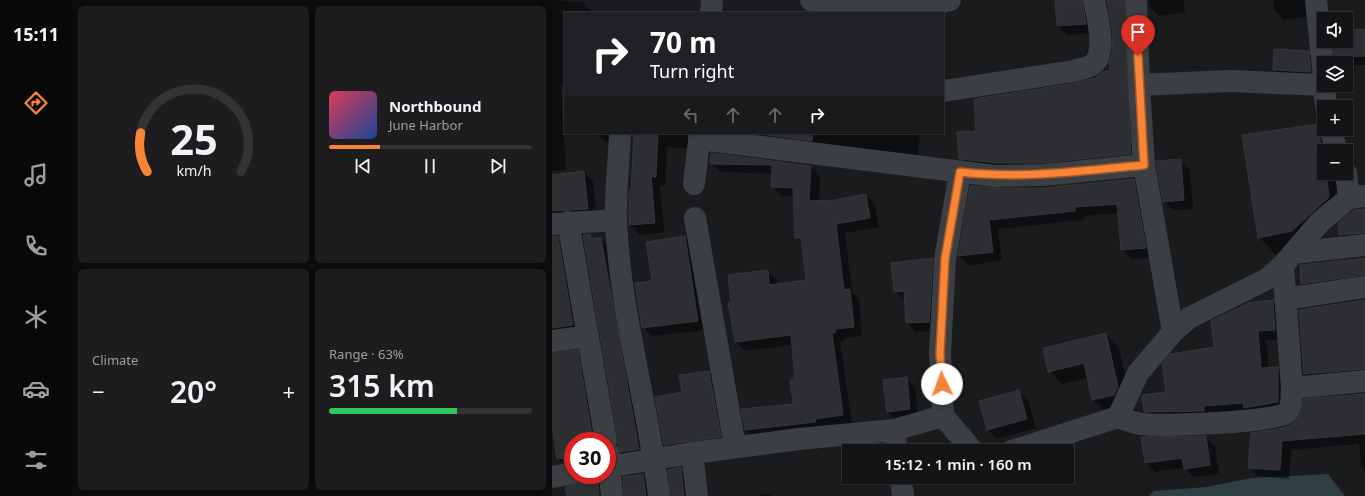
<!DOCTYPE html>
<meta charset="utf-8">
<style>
:root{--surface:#141416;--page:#1d1d1f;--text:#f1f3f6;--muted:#9d9ea1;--line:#333335;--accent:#f88437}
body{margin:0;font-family:"Noto Sans",sans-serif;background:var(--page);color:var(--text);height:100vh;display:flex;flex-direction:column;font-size:15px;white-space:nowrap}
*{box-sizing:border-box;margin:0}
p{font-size:13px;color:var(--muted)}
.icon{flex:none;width:22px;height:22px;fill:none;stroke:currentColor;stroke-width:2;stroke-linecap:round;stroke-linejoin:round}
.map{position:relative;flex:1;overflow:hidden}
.details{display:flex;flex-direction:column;gap:6px;padding:6px;background:#0b0b0c;width:480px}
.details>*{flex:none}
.banner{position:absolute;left:12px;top:12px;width:380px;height:122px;border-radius:0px;box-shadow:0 1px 3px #0004,0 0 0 1px var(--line);background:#202124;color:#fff;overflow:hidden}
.tools{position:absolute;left:765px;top:12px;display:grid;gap:8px}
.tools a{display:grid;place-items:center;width:36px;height:36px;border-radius:0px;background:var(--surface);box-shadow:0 1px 3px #0004,0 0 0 1px var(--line);font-size:20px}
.speed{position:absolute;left:12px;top:432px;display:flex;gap:8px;font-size:20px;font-weight:700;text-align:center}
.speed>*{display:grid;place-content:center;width:52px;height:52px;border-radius:50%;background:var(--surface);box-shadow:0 1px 3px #0004,0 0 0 1px var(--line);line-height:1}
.speed .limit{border:6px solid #d22;background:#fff;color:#111}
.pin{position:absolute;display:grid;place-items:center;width:34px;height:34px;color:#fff;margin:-41px -17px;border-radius:50% 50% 50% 0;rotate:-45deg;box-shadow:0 0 4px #0007}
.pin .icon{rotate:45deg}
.me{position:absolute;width:44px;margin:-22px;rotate:357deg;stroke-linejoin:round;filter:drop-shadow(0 0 3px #0008)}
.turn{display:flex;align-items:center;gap:14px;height:84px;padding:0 20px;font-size:18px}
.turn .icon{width:52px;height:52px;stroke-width:2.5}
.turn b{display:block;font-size:28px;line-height:34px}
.lanes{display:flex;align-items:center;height:38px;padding:0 20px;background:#0003;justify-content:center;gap:20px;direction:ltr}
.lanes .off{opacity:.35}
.big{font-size:30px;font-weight:600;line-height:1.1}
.details .tile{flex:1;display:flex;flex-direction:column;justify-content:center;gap:6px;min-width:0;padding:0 14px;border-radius:6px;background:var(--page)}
.details .dial{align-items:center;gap:0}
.dial svg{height:104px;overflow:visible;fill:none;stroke:var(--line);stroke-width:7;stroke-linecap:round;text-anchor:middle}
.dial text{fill:var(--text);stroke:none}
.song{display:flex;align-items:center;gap:12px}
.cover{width:48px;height:48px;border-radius:6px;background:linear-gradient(135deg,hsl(350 70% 55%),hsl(220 70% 35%))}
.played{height:4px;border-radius:2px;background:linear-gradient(90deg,var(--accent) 25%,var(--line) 25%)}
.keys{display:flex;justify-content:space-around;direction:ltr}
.heat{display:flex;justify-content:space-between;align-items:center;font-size:22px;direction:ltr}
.charge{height:6px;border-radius:3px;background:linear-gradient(90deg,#34c759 63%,var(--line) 0)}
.details .tiles{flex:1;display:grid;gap:6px;grid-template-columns:repeat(2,1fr)}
.trip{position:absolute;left:290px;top:444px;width:232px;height:40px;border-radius:0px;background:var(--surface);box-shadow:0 1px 3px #0004,0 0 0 1px var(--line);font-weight:600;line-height:40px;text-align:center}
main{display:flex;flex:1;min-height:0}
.menu{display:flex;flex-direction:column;width:72px;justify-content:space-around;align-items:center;background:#080809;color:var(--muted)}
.menu .icon{width:28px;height:28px}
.menu .on{color:var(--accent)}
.menu b{font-size:18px;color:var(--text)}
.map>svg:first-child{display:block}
.water{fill:#2f3f42}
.shadow{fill:#0007;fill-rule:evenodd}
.building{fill:#2d2e31;stroke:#343639}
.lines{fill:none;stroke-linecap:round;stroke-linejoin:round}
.minor{stroke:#3b3e42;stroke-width:22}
.route-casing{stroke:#a15624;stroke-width:10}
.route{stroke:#f88437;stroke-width:7}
</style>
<main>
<nav class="menu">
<b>15:11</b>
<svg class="icon on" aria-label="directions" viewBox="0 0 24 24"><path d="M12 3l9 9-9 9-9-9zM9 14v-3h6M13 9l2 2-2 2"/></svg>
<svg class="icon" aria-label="music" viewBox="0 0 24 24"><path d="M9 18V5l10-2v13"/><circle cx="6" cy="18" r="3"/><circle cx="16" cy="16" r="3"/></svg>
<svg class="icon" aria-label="phone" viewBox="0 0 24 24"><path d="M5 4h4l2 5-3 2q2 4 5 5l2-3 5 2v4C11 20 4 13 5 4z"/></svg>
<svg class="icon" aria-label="climate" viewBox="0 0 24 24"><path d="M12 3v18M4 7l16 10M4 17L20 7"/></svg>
<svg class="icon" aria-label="car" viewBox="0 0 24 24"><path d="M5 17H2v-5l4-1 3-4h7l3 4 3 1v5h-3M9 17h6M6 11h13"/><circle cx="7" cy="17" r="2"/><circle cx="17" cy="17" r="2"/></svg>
<svg class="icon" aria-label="filters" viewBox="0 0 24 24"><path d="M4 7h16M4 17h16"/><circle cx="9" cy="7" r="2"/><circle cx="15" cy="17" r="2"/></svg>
</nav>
<section class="details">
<div class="tiles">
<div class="tile dial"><svg viewBox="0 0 100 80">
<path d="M14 69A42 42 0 1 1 86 69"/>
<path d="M14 69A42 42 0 0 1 9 39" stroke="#f88437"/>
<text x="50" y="56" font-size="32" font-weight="700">25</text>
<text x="50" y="72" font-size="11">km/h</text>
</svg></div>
<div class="tile">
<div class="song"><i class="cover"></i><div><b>Northbound</b><p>June Harbor</p></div></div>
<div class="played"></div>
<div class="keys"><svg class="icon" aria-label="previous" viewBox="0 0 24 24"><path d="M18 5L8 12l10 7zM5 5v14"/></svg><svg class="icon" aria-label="pause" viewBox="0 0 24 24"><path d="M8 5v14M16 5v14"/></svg><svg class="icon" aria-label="next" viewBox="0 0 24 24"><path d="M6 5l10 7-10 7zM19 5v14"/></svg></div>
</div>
<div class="tile"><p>Climate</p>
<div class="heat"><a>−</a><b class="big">20°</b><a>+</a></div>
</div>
<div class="tile"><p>Range · 63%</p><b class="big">315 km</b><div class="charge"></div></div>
</div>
</section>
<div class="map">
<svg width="813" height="496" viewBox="0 0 813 496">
<rect width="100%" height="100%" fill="#1a1b1d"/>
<path class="water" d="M776,474L793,496H597L602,491L655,487L699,478Z"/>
<path class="shadow" d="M0,0L30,2L40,12L13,13V86H9L14,170L0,171Z
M504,0H543V33L515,35L506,26Z
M556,0H585L587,163L417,168L408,158L425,132L524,84L559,72L562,33Z
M597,0H632L633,13L607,16L598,7Z
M721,0H766L761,16L732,20L723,11Z
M813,30V65L794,66V63H790L783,57L782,41H794V31Z
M756,52L766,61L768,81L731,79L722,70Z
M766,125L782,142L784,151H772V173H787L793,214L756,247L723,254L707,237Z
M44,133H71L65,144L53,142Z
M81,133H151L145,149L115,147L113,186H108L112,232L88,235L78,225L83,138Z
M166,133H368L366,155L339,152L338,155Z
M160,154L259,167L268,176L267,201L314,195L323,205L327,227L293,233L300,292L307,299L310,336L292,338V341H288L300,424L203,439L194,430L242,405L245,380L241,345L193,351L184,342L180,303L215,271L225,280V285L255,281L251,244L244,238L242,196H229L220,186V174L169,172L159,163Z
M629,160L638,170L641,209L621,210L612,201Z
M31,172L41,181L44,218L0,215V176Z
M581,180L591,189L602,257L579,259L570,249L567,213L532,216V220L446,229L450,261L416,265L407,256L419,187L443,190L491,188Z
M813,210V242L797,244L788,235Z
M38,235L42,239H48L58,248L96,458L79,461L69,452ZM92,447V449L75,452V450Z
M0,237H5L15,247L30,335L0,343Z
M133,237L142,247L155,330L100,336L91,327L102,282Z
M813,257V285L759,293L750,284L748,267Z
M380,259L389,268L386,330L364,332L355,323L354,301L343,292Z
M720,301L730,310L732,339L714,340L717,369L726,368L735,377V411L603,420L593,411L663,348Z
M813,301V378L762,383L752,374Z
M554,334L567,348L579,401L555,413L541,400L536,378L510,384L497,371Z
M25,351L35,361L49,441H21V472L6,459L0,417V353Z
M157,372L168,383L180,448L125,456L113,444L131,393Z
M354,378L363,388L367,418L345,421L336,412Z
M467,391L476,400L484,428L445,439L436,430L428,401Z
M813,394V471L809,467L807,444L739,450L737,479L706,476L697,467L727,430L739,425L750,415L753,400Z
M654,437L663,446L667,474L642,477L632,468L603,472L594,463Z
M129,469L138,478L141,496H120Z
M34,475H52L56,496H16L29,484Z
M91,475L101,484L103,496H73Z
M217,494L219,496H201Z"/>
<path class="building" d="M503,0H530L534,24L505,26Z
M555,0H572L579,154L490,163H444L407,159L405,132L424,131L422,99L524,83L543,78L551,72L558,71L557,64L560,54L561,34Z
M813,29V56L782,57L781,41H794V30Z
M722,49L757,51L759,72L721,70Z
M766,124L772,173H774L777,197L740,231L706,238L690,135Z
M82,133H106L104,177L99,176L103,223L77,225V190H79Z
M200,133H261L260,141Z
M159,153L259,166L257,201L282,200L314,194L318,218L284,224L292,290L298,289L302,327L283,329L284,332L280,333L291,415L263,419L264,422L193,430L189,409L241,404L238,380H243L239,335L183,342L176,302H179L176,275L216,270L217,285L254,280L249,238H243L241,188L219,187L220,165L158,164Z
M629,159L632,200L611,202L604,161Z
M32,171L36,209L0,211V175Z
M582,179L594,248L569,250L565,204L523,207V211L437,220L441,252L406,256L418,186L443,188H491Z
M813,209V233L787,235L786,223L802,210Z
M38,234L39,238H49L87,449L68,452L66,445V439L31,235Z
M0,236H6L21,325L0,328Z
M133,236L146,321L90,328L83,283L100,281L94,242Z
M381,258L377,322L354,323L352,291L342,292L339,263Z
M813,258V275L749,284L748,265Z
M721,300L723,330L706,331L709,368L726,367V402L692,408L691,403L652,406V411L592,412L590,395L614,392L610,364L618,354L662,347L659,321L688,307L692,306L696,303Z
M813,300V369L752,374L747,310Z
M554,333L566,387L562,395L540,400L532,363L496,372L491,348Z
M26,350L41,441H21V457L5,459L0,424V353Z
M157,371L169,437L112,445L103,397L130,392L127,375Z
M355,377L358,409L335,412L331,380Z
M467,390L475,419L435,430L427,401Z
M813,394V434L730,441L728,470L696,468L699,433L727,429L739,425L749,414L752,399Z
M654,436L658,465L632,469L630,458L593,463L589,437Z
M129,467L132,496H119L116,470Z
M91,474L94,496H72L71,477Z
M33,475H46L47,496H15L13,487L29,483Z"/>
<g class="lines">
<path class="minor" d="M259,0L364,8L398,0
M584,0L587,85L592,165L621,332
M764,0L772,77
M159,13L160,0
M587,85L677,81L772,85
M772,85L774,107
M391,91L522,71C527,69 536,68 540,65C556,54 545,16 542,0
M778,129L785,151
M68,133C67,162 63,192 64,221C68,314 96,404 107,496
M147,139L443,176L491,175L592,165
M794,173L797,198
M142,184L148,133
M143,218L183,447
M16,222L54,441
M0,224L64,220
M741,253L813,245
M733,299L813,287
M0,341L36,336
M740,388L813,381
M391,416L388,353L393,259L408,172
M566,417C573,419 581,423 589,424C609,426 721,423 734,413C741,408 739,396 740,388L731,265
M342,430L345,451
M460,451L566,417L586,373L621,332L637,318L715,279L731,265L768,222L797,198L813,196
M56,453L60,496
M140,453L145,496
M55,467L140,453L247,439L342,430L391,416L421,451
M0,477L21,473
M349,477L351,496"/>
</g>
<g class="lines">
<g class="route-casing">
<path id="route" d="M390,384L388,353L393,259L408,172C470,179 530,171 592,165L586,56"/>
</g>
<use href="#route" class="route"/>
</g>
</svg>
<div class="tools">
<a><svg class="icon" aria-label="sound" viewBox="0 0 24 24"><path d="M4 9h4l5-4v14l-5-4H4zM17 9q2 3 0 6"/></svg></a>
<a><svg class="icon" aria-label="layers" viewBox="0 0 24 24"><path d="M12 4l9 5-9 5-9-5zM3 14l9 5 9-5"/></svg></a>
<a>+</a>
<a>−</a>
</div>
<div class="speed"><div class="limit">30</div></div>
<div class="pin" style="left:586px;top:56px;background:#d93025"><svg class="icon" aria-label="arrive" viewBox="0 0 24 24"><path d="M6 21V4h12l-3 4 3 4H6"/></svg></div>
<svg class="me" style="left:390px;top:384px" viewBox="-20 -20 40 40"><circle r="19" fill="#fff"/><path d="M0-13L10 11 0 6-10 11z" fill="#f88437"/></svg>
<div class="trip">15:12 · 1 min · 160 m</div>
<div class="banner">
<div class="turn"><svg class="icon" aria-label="right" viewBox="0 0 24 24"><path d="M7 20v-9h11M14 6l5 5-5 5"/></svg><div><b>70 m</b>Turn right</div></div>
<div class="lanes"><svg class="icon off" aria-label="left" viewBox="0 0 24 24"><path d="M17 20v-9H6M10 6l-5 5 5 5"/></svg><svg class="icon off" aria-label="ahead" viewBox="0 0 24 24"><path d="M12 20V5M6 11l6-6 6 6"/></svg><svg class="icon off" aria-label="ahead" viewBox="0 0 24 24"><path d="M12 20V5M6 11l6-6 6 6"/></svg><svg class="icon" aria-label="right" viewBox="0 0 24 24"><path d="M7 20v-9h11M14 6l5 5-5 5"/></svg></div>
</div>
</div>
</main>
